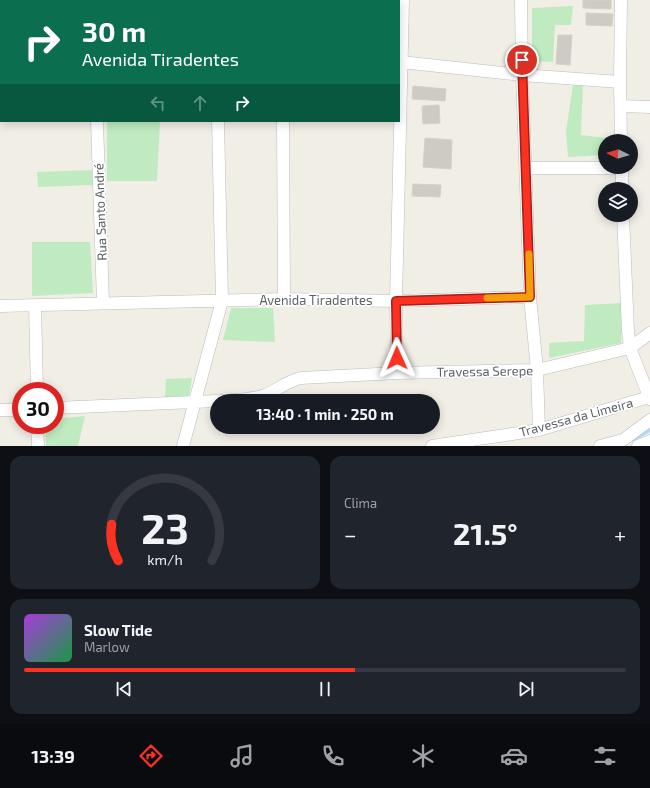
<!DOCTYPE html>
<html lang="pt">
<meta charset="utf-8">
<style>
:root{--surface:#171b24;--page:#20242c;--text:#f1f3f6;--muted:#9ea1a6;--line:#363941;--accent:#fb3122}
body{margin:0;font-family:"Exo 2",sans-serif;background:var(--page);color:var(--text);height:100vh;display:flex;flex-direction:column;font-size:15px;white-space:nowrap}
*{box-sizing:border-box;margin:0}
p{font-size:13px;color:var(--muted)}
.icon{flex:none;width:22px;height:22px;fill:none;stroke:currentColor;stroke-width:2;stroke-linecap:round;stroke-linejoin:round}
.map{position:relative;height:446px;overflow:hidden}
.side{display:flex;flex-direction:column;gap:10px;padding:10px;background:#0d0f14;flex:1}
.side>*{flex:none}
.top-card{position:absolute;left:0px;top:0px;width:400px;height:122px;box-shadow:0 2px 10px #0003;background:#0b6e4f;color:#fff;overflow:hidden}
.needle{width:26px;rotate:275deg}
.tools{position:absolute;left:598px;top:134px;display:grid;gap:8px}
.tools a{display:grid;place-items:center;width:40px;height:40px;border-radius:50%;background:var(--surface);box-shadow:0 2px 10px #0003;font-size:20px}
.speed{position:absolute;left:12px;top:382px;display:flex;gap:8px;font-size:20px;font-weight:700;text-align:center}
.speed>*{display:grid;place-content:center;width:52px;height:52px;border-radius:50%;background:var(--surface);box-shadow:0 2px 10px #0003;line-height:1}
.speed .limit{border:6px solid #d22;background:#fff;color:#111}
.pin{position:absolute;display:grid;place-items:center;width:34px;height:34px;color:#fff;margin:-17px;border:2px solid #fff;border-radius:50%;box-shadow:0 1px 4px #0007}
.me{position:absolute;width:44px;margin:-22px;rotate:359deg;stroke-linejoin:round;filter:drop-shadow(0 0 3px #0008)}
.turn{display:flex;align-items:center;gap:14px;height:84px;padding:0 16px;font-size:18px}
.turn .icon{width:52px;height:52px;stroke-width:2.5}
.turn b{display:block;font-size:28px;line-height:34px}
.lanes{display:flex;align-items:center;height:38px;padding:0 16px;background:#0003;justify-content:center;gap:20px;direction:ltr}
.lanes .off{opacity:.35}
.big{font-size:30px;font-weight:700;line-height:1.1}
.side .tile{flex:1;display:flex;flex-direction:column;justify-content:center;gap:6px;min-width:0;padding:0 14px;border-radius:12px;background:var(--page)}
.side .dial{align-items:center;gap:0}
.dial svg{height:104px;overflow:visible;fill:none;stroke:var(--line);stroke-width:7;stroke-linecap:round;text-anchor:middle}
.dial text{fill:var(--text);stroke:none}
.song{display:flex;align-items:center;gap:12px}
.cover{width:48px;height:48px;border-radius:6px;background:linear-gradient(135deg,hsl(280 70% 55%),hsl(140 70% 35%))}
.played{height:4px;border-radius:2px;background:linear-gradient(90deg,var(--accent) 55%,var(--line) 55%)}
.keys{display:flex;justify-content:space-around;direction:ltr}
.heat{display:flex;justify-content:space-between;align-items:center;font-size:22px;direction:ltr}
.side .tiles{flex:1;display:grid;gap:10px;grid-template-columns:1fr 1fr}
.tile:last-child{grid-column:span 2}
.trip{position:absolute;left:210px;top:394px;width:230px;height:40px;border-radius:20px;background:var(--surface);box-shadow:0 2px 10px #0003;font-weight:700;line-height:40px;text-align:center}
.dock{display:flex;height:64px;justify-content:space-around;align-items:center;background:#090b0e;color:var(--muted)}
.dock .icon{width:28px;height:28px}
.dock .selected{color:var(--accent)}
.dock b{font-size:18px;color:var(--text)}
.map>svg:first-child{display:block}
.green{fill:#c0ebc0}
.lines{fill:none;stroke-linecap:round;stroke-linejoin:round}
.stream{stroke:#a8daff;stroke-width:3.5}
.building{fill:#cecbc4;stroke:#d7d0c3}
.minor-casing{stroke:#b8bcc0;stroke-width:13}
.minor{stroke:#fff;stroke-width:12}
.route-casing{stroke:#a32016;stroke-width:10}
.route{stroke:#fb3122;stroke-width:7}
.slow{stroke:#f59e0b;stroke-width:7}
.labels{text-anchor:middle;stroke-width:3.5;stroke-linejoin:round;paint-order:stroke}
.street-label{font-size:13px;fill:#5d6268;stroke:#fff}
</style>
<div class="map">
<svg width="650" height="446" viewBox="0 0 650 446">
<rect width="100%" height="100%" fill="#f1eee6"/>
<path class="green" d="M573,6L571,25H555L553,62L532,61V8Z
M573,85H583L581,135L616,139L615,141H605V155L568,157L566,131Z
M107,121L160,122L157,181H107Z
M92,170L93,185L38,187L37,172Z
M32,242H90L93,293L32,296Z
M622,303L621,343L549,358V343L584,341L585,305Z
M231,308H273L275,342L223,340Z
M192,378L189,397H165L166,379Z
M85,416L78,446H46L45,425H55V419Z"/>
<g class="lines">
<path class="stream" d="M632,440L650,430"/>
</g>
<path class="building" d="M583,0H611V9L583,8Z
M586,13L613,14L612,26L586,25Z
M558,35H572L570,65L556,64Z
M413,86L446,89L445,101L412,99Z
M439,105L440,123L423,124L422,106Z
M425,138L452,140L451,169L423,167Z
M413,184L441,185L440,197L412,196Z"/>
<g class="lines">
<g class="minor-casing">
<path id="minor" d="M93,0V1
M216,0V1
M282,0V1
M521,0L522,75L530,297L537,370L539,430
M621,0L620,82L621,141
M401,62L522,75L620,82
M621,106L650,107
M97,121L103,303
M283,121L284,299
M622,167V189
M526,168H622
M623,215L628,331L630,348L650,399
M0,306L284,299L396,301L530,297
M35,306L37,391
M397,373L396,301L403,0
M221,401C235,400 252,400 265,395C279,390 284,382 301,378L397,373L537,370L630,348L650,333
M55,408L217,401
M0,410H21
M37,425L38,446
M183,446L222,301L218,121
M432,446L539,430L649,397
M600,446L623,440L650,420
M638,446L650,441"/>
</g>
<use href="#minor" class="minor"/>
</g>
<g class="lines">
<g class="route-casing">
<path id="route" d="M397,358L396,301L530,297L522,60"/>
</g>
<use href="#route" class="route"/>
<path class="slow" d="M487,298L530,297L529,254"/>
</g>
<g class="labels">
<g class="street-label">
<text transform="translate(100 212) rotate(-92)" y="5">Rua Santo André</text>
<text x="316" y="305">Avenida Tiradentes</text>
<text transform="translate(485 371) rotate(-1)" y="5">Travessa Serepe</text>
<text transform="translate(576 417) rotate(-15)" y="5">Travessa da Limeira</text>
</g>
</g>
</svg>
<div class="tools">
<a><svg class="needle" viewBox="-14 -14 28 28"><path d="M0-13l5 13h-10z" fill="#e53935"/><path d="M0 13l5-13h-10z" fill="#9ea1a6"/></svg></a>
<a><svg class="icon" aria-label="layers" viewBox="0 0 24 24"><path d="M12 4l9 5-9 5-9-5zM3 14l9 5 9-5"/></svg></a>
</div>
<div class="speed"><div class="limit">30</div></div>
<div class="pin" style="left:522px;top:60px;background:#d93025"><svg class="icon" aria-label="arrive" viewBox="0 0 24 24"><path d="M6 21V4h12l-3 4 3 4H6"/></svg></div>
<svg class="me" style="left:397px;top:358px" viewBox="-20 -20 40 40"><path d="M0-17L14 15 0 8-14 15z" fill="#fb3122" stroke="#fff" stroke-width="4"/></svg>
<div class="trip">13:40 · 1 min · 250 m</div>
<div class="top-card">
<div class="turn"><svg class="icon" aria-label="right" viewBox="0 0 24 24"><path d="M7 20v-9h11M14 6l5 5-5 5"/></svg><div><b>30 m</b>Avenida Tiradentes</div></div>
<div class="lanes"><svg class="icon off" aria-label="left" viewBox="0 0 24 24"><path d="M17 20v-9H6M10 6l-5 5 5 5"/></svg><svg class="icon off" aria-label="ahead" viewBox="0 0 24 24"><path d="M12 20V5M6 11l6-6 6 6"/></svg><svg class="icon" aria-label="right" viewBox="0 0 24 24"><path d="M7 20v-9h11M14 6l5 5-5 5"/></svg></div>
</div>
</div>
<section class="side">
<div class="tiles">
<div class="tile dial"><svg viewBox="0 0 100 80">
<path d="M14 69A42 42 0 1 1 86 69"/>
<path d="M14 69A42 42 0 0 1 9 41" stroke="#fb3122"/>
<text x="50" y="56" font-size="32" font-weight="700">23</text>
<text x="50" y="72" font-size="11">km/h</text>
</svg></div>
<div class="tile"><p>Clima</p>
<div class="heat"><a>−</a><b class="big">21.5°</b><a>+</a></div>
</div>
<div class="tile">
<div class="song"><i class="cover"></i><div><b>Slow Tide</b><p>Marlow</p></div></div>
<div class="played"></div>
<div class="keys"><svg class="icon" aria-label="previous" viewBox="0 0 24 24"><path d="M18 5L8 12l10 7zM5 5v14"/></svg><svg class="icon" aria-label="pause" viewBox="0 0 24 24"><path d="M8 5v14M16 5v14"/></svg><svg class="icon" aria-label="next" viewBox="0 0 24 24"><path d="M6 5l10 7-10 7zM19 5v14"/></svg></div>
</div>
</div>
</section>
<nav class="dock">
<b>13:39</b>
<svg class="icon selected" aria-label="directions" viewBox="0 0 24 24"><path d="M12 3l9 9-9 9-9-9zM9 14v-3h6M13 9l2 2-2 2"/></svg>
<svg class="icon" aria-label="music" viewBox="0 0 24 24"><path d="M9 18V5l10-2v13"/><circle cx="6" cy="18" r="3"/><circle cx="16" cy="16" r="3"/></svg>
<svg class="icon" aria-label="phone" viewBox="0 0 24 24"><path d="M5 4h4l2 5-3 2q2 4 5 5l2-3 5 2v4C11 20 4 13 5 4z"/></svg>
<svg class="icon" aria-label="climate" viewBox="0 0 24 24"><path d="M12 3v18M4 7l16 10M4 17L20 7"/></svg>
<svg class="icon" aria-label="car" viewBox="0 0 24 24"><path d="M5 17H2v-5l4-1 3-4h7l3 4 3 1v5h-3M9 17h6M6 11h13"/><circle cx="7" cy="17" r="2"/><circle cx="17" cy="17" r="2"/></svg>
<svg class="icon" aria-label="filters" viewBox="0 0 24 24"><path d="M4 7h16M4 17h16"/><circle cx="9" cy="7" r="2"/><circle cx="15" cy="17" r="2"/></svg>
</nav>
